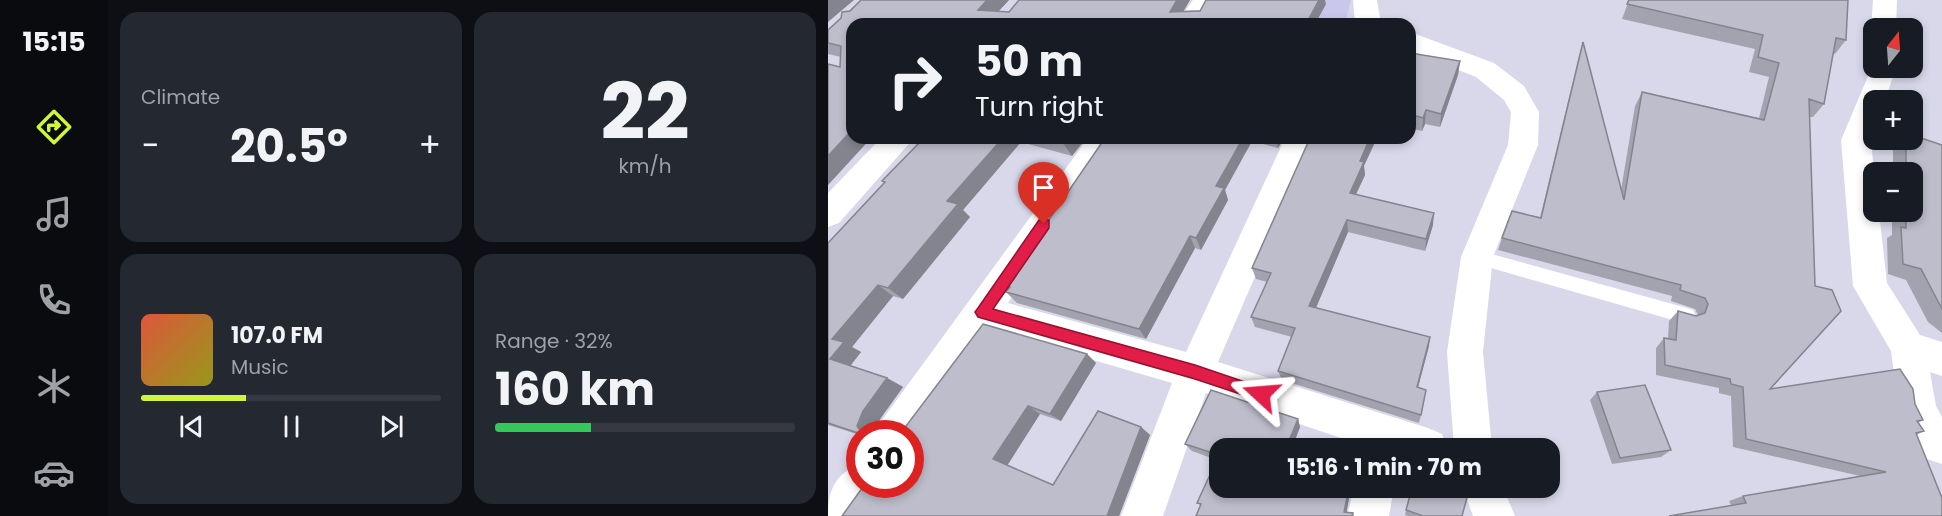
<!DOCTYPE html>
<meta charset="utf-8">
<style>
:root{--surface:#171b24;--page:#242831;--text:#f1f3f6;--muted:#9ea1a6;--line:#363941;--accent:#cdf737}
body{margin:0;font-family:Poppins,sans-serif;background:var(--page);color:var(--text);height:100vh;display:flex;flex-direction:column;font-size:22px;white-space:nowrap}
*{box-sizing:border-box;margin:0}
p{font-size:20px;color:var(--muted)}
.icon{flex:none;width:33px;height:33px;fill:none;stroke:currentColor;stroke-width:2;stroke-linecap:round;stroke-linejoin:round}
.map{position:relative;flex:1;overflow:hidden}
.details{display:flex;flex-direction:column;gap:12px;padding:12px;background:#0d0f14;width:720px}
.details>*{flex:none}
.top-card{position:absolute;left:18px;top:18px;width:570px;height:126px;border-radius:18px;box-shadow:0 3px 9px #0003;background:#171b24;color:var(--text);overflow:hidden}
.needle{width:39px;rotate:17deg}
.fabs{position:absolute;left:1035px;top:18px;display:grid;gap:12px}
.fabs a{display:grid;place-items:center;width:60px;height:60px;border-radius:12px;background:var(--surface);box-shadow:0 3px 9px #0003;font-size:30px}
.speed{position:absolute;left:18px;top:420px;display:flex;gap:12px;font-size:30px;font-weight:700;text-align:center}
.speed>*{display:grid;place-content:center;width:78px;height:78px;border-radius:50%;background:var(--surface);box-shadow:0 3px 9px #0003;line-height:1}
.speed .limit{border:9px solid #d22;background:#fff;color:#111}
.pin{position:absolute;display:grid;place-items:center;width:51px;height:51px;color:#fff;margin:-62px -26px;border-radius:50% 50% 50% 0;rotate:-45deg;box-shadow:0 0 6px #0007}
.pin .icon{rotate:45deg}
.me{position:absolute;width:66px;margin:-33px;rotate:289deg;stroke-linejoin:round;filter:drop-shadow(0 0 4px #0008)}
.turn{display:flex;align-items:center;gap:21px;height:126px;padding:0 30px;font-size:27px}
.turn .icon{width:78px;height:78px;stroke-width:2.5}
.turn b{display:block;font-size:42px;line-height:51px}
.big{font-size:45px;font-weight:700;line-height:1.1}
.details .widget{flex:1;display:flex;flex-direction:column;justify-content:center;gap:9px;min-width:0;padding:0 21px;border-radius:18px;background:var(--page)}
.details .dial{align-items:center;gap:0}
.dial b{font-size:78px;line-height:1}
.song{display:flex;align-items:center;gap:18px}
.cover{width:72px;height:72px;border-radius:9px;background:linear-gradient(135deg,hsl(10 70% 55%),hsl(60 70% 35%))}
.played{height:6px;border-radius:3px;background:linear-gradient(90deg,var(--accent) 35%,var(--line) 35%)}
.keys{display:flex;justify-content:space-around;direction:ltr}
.heat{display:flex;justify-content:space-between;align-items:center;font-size:33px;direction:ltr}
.charge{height:9px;border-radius:4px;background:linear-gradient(90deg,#34c759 32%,var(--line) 0)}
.details .tiles{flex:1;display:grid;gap:12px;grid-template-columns:repeat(2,1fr)}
.trip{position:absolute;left:381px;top:438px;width:351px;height:60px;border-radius:18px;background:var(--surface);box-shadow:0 3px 9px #0003;font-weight:700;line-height:60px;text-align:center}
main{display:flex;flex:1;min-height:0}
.dock{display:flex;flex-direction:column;width:108px;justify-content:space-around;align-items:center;background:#090b0e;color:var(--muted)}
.dock .icon{width:42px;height:42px}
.dock .selected{color:var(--accent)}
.dock b{font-size:27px;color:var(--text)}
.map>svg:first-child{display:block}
.education{fill:#cac7ec}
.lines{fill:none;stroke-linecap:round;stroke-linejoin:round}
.lane{fill:#fff;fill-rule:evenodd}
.street{fill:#fff;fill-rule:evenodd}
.secondary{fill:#fff;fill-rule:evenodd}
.wall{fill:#a3a3af}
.shaded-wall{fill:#84848e}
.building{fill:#bdbdcb;stroke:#84848e;stroke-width:1.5}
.route{fill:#e11d48;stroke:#92132f;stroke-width:1.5}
</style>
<main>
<nav class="dock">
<b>15:15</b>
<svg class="icon selected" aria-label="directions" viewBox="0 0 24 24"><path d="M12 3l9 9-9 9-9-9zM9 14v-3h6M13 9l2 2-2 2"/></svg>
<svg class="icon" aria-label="music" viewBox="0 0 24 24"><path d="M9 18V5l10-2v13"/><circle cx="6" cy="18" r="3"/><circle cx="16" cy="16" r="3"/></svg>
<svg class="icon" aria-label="phone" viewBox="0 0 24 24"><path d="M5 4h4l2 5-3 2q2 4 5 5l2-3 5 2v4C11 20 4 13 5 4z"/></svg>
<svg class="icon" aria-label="climate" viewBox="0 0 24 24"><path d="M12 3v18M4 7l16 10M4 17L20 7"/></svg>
<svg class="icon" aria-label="car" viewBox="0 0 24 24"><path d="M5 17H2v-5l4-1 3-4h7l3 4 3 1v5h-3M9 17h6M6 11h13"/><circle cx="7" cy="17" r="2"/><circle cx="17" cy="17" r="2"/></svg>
</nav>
<section class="details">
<div class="tiles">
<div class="widget"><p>Climate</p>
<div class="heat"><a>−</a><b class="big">20.5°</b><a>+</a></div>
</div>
<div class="widget dial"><b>22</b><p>km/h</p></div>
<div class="widget">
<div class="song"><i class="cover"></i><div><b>107.0 FM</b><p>Music</p></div></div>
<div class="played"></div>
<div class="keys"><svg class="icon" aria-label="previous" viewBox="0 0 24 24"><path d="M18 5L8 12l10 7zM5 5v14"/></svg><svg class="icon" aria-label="pause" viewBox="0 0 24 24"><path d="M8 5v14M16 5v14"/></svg><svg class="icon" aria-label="next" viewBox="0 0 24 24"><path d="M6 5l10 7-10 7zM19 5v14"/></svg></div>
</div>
<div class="widget"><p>Range · 32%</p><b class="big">160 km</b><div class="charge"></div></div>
</div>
</section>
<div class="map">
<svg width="1114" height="516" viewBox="0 0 1114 516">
<rect width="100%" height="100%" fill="#d8d8ea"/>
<path class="education" d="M459,0H523L517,24H482Z"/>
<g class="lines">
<path class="lane" d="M649,250L859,308L865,310L868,316L865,322L859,324L649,264L643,262L641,257L643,252Z"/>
<path class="street" d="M365,0H390L374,24H348Z
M1045,0H1069L1068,28H1046V31L1043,28Z
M1046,62V68H1068L1057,100H1046V132L1043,140L1046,172V212H1051L1059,283L1092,335L1114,342V376L1102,372L1108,406L1114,417V464L1093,457L1071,411L1063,351L1025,286L1013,140Z
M260,138H291L180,303L358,352L457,138H487L390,362L600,428L614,434L619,448H543L378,393L335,516H293L344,383L162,330L82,447V434H49L54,420Z
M32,464V484H52L34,516H0C0,490 7,474 32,464Z
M526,488H566L561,516H519Z"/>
<path class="secondary" d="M525,0H549L553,24H527Z
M582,32L666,63L696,86L711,112L710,145L665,257L655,352L664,448H626L619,352L633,257L680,145L683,112L676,100L648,77L582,51Z
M53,138H86L11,223L0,227V193Z
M635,488H675L687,516H645Z"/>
</g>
<path class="wall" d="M33,0H181L170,11L181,12L362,0L355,11L498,4L487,24H24L43,138L0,185V64L12,67L13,57L0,54V30Z
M801,0L1018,40L1007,54L1005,53L996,104L985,117H982L942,389L1087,404L1095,420L1090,423L1096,431L1088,435L1114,498L903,505L901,501L915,496L1032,476L905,447L903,396L891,393V388L828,375V348L836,338H840L841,321L850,311L868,316L870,315L867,309L843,301L844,296L670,250L674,238L712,218L751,56L755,42L793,190L807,106L814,92L931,118L941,77L921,72L927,49L794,19Z
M582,53L632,61L630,75L612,127L597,124L594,131L582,128Z
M91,138H258L244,156L193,142L135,210L142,217L75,299L65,296L24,347L33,352L22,366L59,378L75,387L52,419L49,429L72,433L259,354L268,363L233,421L212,414L179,465L225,485L313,427L322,435L291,516L82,434H32V435L0,425V243L56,183L54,181L91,142L89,140Z
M277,138H456L450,148L424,141L397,190L400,200L373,250L367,248L318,339L189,303L178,292L180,289L176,285Z
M1071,140H1084L1114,145V333L1100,322L1078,280L1060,274L1059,238L1064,235V212H1084V172H1065V145Z
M536,166L537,175L528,194L605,225L597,251L520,232L488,308L601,346L590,387L597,398L591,423L454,380L450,371L464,337L427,327L423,317L439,282L428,279L424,268Z
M769,392L843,450L833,457L784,464L762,400Z
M470,419L472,427L464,448H392V488L520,493L521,498L518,513H525L526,516H368L373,505L369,503L389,460L364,451L357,444Z
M578,510L634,516H580L577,515Z"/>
<path class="shaded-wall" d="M0,0H26L0,22Z
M159,0H181L159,24L150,10Z
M349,0H362L348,24L342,12Z
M491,0H497L498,4L487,24H478Z
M632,61L630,75L612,127L613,114Z
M598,110L597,124L594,131L595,118Z
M24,130V138H43L0,185V156Z
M175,138H191L193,142L135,210L142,217L75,299L60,288L119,201Z
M240,138H258L244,156L235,143Z
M415,138H423L424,141L397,190L400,200L373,250L368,238L388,186Z
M448,138H456L450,148Z
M542,138H549L536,166L537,175L523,205L522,193L532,161Z
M606,213L605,225L597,251L598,239Z
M519,220L520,232L484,317L481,306Z
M362,236L367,248L318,339L311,329Z
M50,285L65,296L24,347L33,352L20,369L2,359L4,339Z
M602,337L601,346L588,395L589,387Z
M259,354L268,363L233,421L222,414Z
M59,378L75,387L52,419L47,434L31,429L29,426L35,411Z
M200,406L212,414L179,466L165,459Z
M470,419L472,427L464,448H458Z
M313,427L322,435L291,516H279Z
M63,429L74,434H64Z
M520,493L521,498L518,516L516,512Z"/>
<path class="building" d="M33,0H159L150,10L181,12L191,0H349L342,12L372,11L378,0H491L478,24H24V130L0,156V64L12,67L13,46L0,43V30L13,18L14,12L22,11Z
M801,0H1020L1018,40L1008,38L996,104L981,99L987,286L1004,290L1013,311L942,389L1072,369L1085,389L1087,404L1095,420L1089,421L1096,431L1088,433L1114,498V516H841L918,503L915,496L1058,472L918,439L915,387L903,384L902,379L837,365L836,338L848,340L850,311L868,316L877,313L880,304L877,298L852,290L853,285L674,238L684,211L713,218L755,42L796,200L814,92L936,120L951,63L930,57L935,35L799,4Z
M582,53L632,61L613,114L598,110L595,118L582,114Z
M1084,135L1114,145V309L1093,269L1075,264L1073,227L1078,228V212H1084V172H1078V140H1084Z
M91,138H175L119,201L130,204L60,288L50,285L4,339L16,342L2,359L59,378L35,411L29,426L31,429H63L64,434H33L0,423V243L57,182L54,181L93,141L89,140Z
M217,138H240L235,143Z
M277,138H415L388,186L396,188L368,238L362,236L311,329L178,292L182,287L176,285Z
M482,138H542L532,161L536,162L522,193L606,213L598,239L519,220L481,306L602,337L589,387L598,390L593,415L450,371L467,328L423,317L443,273L424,268Z
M155,324L259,354L222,414L200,406L165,459L225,485L270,411L313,427L279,516H14L37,484H82V434H72Z
M817,385L843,450L792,458L769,392Z
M383,390L470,419L458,448H392V488H502L520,493L516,512L525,513L524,516H368L373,504L369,503L391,455L357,444Z
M584,488H638L640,494L634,516H595L578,510Z"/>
<path class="route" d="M216,219L221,220V228L165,309L367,365L438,389L441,394L438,399L433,401L367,379L150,317L147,312L150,308L211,220Z"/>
</svg>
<div class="fabs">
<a><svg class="needle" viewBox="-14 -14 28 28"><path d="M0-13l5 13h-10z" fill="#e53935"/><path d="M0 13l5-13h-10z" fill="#9ea1a6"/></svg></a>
<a>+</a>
<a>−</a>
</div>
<div class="speed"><div class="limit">30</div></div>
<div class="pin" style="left:216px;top:224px;background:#d93025"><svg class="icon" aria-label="arrive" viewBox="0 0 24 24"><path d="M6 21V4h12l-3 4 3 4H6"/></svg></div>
<svg class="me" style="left:433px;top:394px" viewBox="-20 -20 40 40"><path d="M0-17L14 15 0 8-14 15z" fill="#e11d48" stroke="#fff" stroke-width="4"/></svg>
<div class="trip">15:16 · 1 min · 70 m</div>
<div class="top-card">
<div class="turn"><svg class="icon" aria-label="right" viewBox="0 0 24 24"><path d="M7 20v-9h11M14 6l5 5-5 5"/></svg><div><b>50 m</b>Turn right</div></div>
</div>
</div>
</main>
